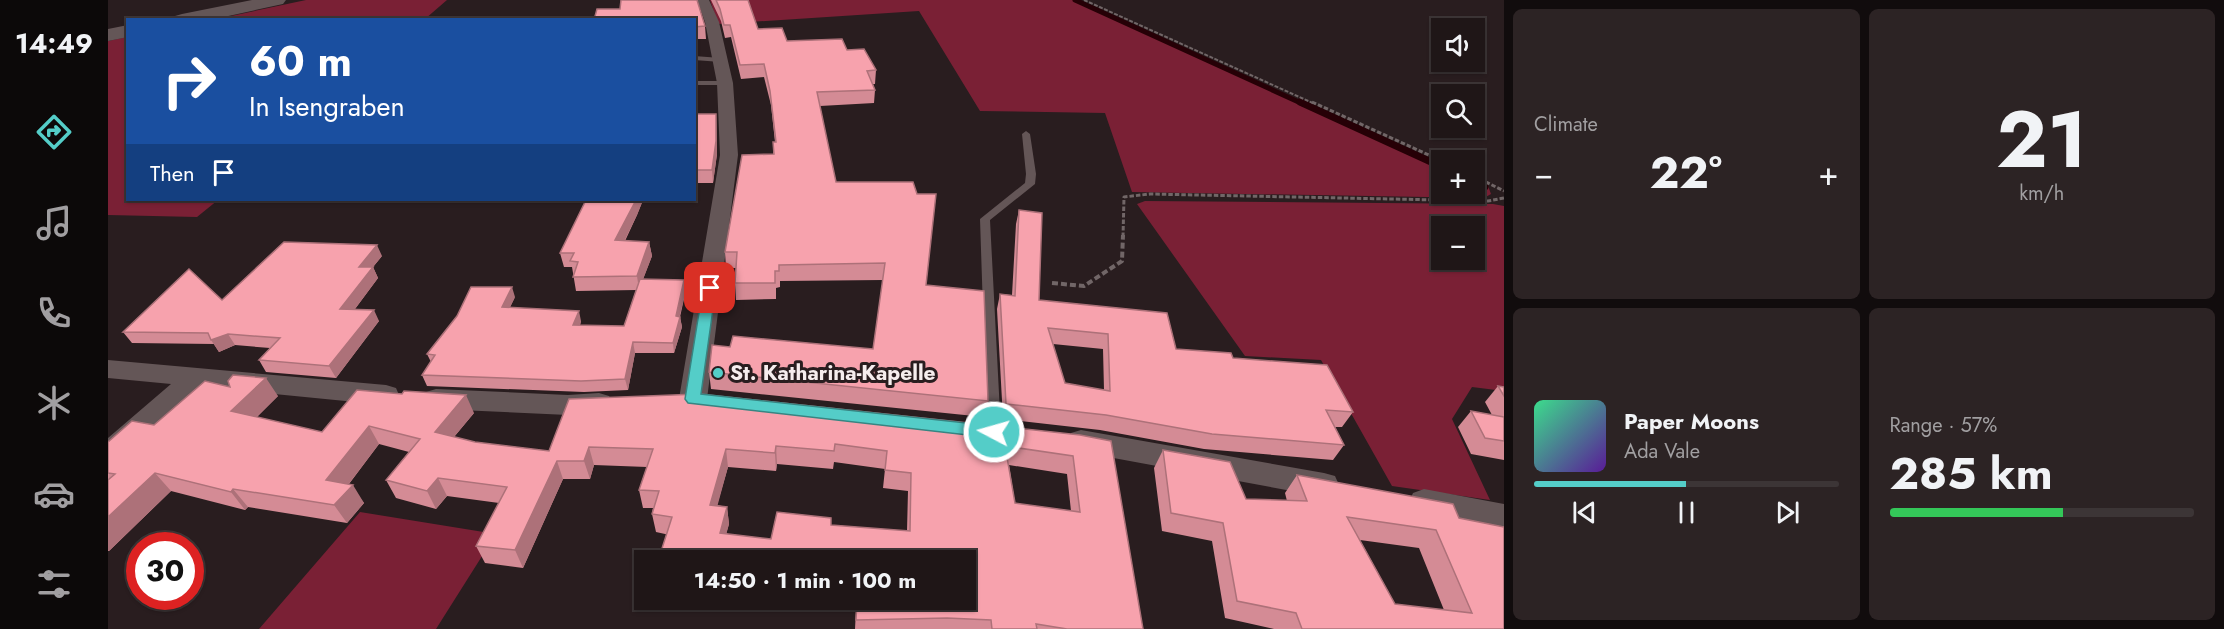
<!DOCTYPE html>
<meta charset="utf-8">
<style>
:root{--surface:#1f1617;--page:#2c2324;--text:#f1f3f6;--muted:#a19fa1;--line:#3c3536;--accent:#54cdc8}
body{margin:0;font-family:Jost,sans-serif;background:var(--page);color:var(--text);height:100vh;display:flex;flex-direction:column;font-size:22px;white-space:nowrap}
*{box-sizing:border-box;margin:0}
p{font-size:20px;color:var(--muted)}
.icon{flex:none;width:33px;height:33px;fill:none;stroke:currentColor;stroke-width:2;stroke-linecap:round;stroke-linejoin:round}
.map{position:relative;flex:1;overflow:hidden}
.panel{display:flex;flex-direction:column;gap:9px;padding:9px;background:#110c0d;width:720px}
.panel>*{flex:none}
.top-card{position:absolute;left:18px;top:18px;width:570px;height:183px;border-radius:0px;box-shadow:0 2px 4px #0004,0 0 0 2px var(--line);background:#1a4fa0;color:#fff;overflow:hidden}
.fabs{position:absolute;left:1323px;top:18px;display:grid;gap:12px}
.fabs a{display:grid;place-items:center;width:54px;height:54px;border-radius:0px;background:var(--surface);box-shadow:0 2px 4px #0004,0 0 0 2px var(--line);font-size:30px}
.speed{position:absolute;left:18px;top:532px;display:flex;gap:12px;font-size:30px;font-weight:700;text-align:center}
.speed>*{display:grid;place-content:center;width:78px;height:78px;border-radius:50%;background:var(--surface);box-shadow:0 2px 4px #0004,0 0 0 2px var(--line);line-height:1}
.speed .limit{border:9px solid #d22;background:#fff;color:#111}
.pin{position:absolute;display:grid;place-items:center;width:51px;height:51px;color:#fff;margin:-26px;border-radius:12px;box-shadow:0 3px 9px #0006}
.me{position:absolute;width:66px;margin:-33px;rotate:276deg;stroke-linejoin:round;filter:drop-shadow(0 0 4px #0008)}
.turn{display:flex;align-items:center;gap:21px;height:126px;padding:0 24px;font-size:27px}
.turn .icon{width:78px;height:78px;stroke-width:2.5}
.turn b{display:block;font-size:42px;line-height:51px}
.then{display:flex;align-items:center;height:57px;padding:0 24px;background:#0003;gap:12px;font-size:22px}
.big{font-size:45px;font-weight:700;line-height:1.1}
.panel .card{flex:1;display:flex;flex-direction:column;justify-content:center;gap:9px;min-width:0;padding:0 21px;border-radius:9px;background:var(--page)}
.panel .dial{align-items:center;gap:0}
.dial b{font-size:78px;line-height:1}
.song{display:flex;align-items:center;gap:18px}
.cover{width:72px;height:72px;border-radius:9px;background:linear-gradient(135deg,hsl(150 70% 55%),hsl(270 70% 35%))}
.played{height:6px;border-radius:3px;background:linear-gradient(90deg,var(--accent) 50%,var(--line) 50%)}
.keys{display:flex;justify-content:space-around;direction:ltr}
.heat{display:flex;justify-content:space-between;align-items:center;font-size:33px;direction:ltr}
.charge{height:9px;border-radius:4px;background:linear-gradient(90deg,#34c759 57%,var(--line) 0)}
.panel .tiles{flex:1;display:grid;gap:9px;grid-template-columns:repeat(2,1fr)}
.trip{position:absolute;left:526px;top:550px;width:342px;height:60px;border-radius:0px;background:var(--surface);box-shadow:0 2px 4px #0004,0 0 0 2px var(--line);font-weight:700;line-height:60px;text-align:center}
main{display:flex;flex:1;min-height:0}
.dock{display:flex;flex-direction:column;width:108px;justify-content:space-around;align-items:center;background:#0c0909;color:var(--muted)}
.dock .icon{width:42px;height:42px}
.dock .on{color:var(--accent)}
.dock b{font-size:27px;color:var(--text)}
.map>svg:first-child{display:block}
.green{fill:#7a2035;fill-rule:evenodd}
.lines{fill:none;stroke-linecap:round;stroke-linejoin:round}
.stream-far1{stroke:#260006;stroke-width:5}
.stream{stroke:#260006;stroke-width:7}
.path-far2{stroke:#716667;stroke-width:2;stroke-dasharray:4 1.5;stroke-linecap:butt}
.path-far1{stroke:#716667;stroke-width:3;stroke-dasharray:4.5 2;stroke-linecap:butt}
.path{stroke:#716667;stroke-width:4;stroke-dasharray:6 3;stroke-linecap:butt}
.lane{fill:#645657;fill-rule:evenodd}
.street{fill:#645657;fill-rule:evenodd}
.secondary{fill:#645657;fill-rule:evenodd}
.wall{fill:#d48b95;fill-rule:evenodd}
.shaded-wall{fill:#ad7179}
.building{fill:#f7a2ad;stroke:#ad7179;stroke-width:1.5;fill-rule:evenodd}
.route{fill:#54cdc8;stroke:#378582;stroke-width:1.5}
.poi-dot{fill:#54cdc8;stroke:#291d1f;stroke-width:2}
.labels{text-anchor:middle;stroke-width:6;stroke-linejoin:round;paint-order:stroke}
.poi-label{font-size:21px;font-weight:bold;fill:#f6edee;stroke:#291d1f;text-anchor:start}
</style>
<main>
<nav class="dock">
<b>14:49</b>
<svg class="icon on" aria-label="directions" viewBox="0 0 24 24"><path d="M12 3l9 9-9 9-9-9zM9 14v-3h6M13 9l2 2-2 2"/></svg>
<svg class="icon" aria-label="music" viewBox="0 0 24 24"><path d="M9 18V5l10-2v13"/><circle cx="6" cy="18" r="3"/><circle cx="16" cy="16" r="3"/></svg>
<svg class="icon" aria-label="phone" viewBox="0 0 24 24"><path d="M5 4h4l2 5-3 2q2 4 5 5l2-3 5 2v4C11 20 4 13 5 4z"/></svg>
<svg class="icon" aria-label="climate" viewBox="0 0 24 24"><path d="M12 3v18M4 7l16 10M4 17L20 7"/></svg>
<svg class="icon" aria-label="car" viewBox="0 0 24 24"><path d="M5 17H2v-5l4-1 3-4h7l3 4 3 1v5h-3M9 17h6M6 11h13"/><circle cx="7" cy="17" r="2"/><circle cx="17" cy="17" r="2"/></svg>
<svg class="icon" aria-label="filters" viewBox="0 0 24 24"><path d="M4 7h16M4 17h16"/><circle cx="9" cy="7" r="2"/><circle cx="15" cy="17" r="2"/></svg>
</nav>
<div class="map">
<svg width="1396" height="629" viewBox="0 0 1396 629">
<rect width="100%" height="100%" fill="#291d1f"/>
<path class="green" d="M198,0H339L317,19L104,20Z
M602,0H971L1333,165L1334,194H1366L1367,180L1380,186L1383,194L1376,198L1024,192L997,113L872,111L811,11L610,24Z
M19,37L20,200H110L89,217L0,215V41Z
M1037,201L1385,204L1396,206V391L1364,387L1344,419L1382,500L1284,486L1213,360L1137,356L1029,204ZM1334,226H1366V260H1334Z
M252,512L388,534L328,629H151Z"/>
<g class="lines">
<path class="stream-far1" d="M967,0L1195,104"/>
<path class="stream" d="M1192,102L1334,167
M1366,183L1377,187"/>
<path class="path-far2" d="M976,0L1207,104"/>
<path class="path-far1" d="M1204,102L1334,161
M1366,176L1396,191
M1015,237L1016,197L1042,194L1380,201L1396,198"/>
<path class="path" d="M944,283L976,286L1014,261L1015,235"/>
<path class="lane" d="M586,56L613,58L617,60L613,62L586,60Z
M586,81H617L621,83L617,85H586Z
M918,131L922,134L928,174L927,184L882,220L893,432L891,436L886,437L881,436L879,432L872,219L917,183L918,174L914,134Z"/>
<path class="street" d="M589,0H601L611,22L625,83L630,155L599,399L595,406L585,409L575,406L571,399L612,155L609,83L597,22Z
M0,360L278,385L288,388L291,395L288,402L278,405L94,387L10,463L0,467V438L63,384L0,378Z
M328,389L460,395L491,393L501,396L505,403L501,410L460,415L328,409L318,406L314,399L318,392Z
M973,430L1216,473L1227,476L1231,485L1227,494L1216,497L973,452L963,449L959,441L963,433Z
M1316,489L1396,504V530L1305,511L1301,502L1305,493Z"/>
<path class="secondary" d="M144,0H178L175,4L102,20H65L67,16L74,14Z
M20,25V37L0,41V29Z"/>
</g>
<path class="wall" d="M513,0H589L597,26L598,39H586V20H486L489,9H512Z
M603,0H640L650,29L679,41L739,50L768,70L767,84H765L767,90L766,103L712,106L728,182L818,285L880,401L876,417L603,389L601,372L622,347L765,349L775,280L672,281V287L668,288V299L628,300L627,283L628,268H618L617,252L665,154V142H667L663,105L656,77L633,79L623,37L617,38L613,21Z
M586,114H608L609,154L605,183H586Z
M478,200H535L529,215L517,241L541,242L544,256L535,279L578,290L572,317L574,327L566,353H527L520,390L476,392L319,386L314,375L323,362L319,354L407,297L402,307L473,321L472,326H516L528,290L468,291L464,267H456L452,253Z
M911,210L931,300L1068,349L1125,358L1245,412L1234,427H1227L1236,445L1225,460L1096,449L992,430L895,419L889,309L892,294L904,295L908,224ZM945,344L995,349L996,390L957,383Z
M274,256L265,267L270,278L247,309L271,321L228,378L158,372L151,360L162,348L127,345L111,352L106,344L24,343L15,332L114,300Z
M1390,386L1396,396V460L1363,454L1350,427L1363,411L1384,415L1377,402Z
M122,387L170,396L149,417L214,432L366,413L346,437L367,442L441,451L461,399L972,435L1035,629H747L748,609L685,600H858L548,532L544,514L545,508H535L531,490L539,467L486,465L482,479H455L415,568L377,563L368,546L391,503L339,496L328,509L288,498L278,480L301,452L271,444L241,484L256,503L239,523L140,507L137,510L63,491L1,551H0V442L46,425ZM726,462L777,469L775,488L800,491L799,531L723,525L663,539L618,534L621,524L619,507L609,505L620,467L668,471L669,464L725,469ZM901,465L959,474L963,511L907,503Z
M1055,450L1138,499L1179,501L1177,493L1189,475L1345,504L1396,629H1166L1117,618L1104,541L1054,531L1046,468ZM1252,540L1311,548L1336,610L1287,604Z
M624,600H655L654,604Z"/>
<path class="shaded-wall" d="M608,114L609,154L605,183L604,170Z
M528,200H535L529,215L510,254L507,240Z
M541,242L544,256L531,290L529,276Z
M269,245L274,256L265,267L270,278L238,321L232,309L251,267Z
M576,280L578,290L569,327L568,316Z
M404,287L407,297L397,318L394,307Z
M266,310L271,321L228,378L221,366Z
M471,311L473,321L468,336L465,325Z
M572,317L574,327L566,353L565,343Z
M120,334L127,345L111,352L103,340Z
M525,342L527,353L520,390L517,379Z
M158,378L170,396L136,429L123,411Z
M358,395L366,413L335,450L327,432Z
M261,426L271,444L230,498L218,480Z
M668,446L669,464L668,471L667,453Z
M481,447L486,465L482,479L476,461Z
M618,449L620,467L605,522L602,505Z
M449,461L455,479L415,568L407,550Z
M47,473L63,491L1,551L0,550V517Z
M330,478L339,496L328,509L319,491Z
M245,485L256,503L239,523L226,505Z
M125,489L140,507L137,510L123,492Z
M619,507L621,524L614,550L612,533Z"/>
<path class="building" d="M513,0H589L597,26L586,27V20H486L489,9H512Z
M608,0H640L650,29L674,28L679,41L734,39L739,50L756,49L768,70L759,71L767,90L709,92L728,182H805L809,194H828L818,285L876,291L880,401L601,372L604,345L622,347L625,336L765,349L777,263L671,265V271H667V283H627L629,252H617L634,155L666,154L665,142H668L662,91L656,64L632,65L622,25H616L612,9Z
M586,114H608V141L604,170H586Z
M478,200H528L507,240L541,242L529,276L465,277L470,262L462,261L466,253H452Z
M911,210L934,213L931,300L1059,313L1068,349L1123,353L1125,358L1219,365L1245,412L1218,410L1236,445L1104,434L998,415L898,404L892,294L907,296ZM940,328L1000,334L1002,391L957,383Z
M176,242L269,245L251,267H265L232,309L266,310L221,366L151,360L172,338L120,334L103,340L100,333L15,332L81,269L114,300Z
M532,279L576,280L568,316L572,317L565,343L525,342L517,379L473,381L314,375L327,355L319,354L349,316L363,287H404L394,307L471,311L465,325L516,326Z
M125,375L158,378L123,411L214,432L249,390L294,394L296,391L358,395L327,432L367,442L441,451L461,399L591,394L972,435L1003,441L1035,629H959L928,624L929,629H884L883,620L839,618L748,620L749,600H858V561H550L564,517L544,514L551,491L531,490L545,449L481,447L476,461H449L407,550L368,546L399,487L330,478L319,491L278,480L312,439L261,426L218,480L245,485L226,505L125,489L123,492L47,473L0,517V480L7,474L0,473V442L24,421L46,425L97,381L122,387L120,381ZM727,444L779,451L777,470L803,473L802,531L723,525V518L669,512L663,539L612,533L619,507L602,505L618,449L667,453L668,446L726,451ZM897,446L965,456L972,512L907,503Z
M1390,386L1396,387V396Z
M1363,411L1396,417V441L1377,438Z
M1055,450L1122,462L1138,499L1199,501L1189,475L1345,504L1351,518L1396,527V629H1194L1188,613L1129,601L1115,523L1063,513ZM1239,517L1328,530L1364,613L1287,604Z"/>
<path class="route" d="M602,284L608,288L593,394L886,426L892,428L894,432L892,436L886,438L580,403L577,399L595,288Z"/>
<circle class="poi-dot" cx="610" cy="373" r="6"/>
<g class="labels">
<g class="poi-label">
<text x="622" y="380">St. Katharina-Kapelle</text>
</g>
</g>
</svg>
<div class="fabs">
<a><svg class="icon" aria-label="sound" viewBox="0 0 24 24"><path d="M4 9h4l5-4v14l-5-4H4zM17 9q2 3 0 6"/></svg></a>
<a><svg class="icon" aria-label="search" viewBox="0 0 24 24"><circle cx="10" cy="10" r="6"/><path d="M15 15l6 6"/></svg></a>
<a>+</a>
<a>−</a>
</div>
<div class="speed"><div class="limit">30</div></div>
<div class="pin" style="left:602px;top:288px;background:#d93025"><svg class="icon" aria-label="arrive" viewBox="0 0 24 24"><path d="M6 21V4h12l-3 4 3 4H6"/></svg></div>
<svg class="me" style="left:886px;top:432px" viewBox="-20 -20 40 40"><circle r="17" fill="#54cdc8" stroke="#fff" stroke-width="3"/><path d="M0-11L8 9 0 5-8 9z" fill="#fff"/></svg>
<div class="trip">14:50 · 1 min · 100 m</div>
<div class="top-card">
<div class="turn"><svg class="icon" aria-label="right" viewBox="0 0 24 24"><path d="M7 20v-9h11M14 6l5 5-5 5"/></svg><div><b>60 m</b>In Isengraben</div></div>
<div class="then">Then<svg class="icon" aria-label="arrive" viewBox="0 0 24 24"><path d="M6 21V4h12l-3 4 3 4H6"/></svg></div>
</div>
</div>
<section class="panel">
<div class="tiles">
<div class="card"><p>Climate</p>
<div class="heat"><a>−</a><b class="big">22°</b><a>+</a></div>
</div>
<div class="card dial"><b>21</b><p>km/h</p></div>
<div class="card">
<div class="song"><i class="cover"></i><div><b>Paper Moons</b><p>Ada Vale</p></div></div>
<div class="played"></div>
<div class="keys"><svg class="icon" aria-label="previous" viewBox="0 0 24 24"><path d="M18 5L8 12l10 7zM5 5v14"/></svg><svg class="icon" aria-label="pause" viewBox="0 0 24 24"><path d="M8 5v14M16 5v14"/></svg><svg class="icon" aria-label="next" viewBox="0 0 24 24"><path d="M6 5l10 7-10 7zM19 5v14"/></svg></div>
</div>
<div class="card"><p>Range · 57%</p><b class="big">285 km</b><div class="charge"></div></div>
</div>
</section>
</main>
